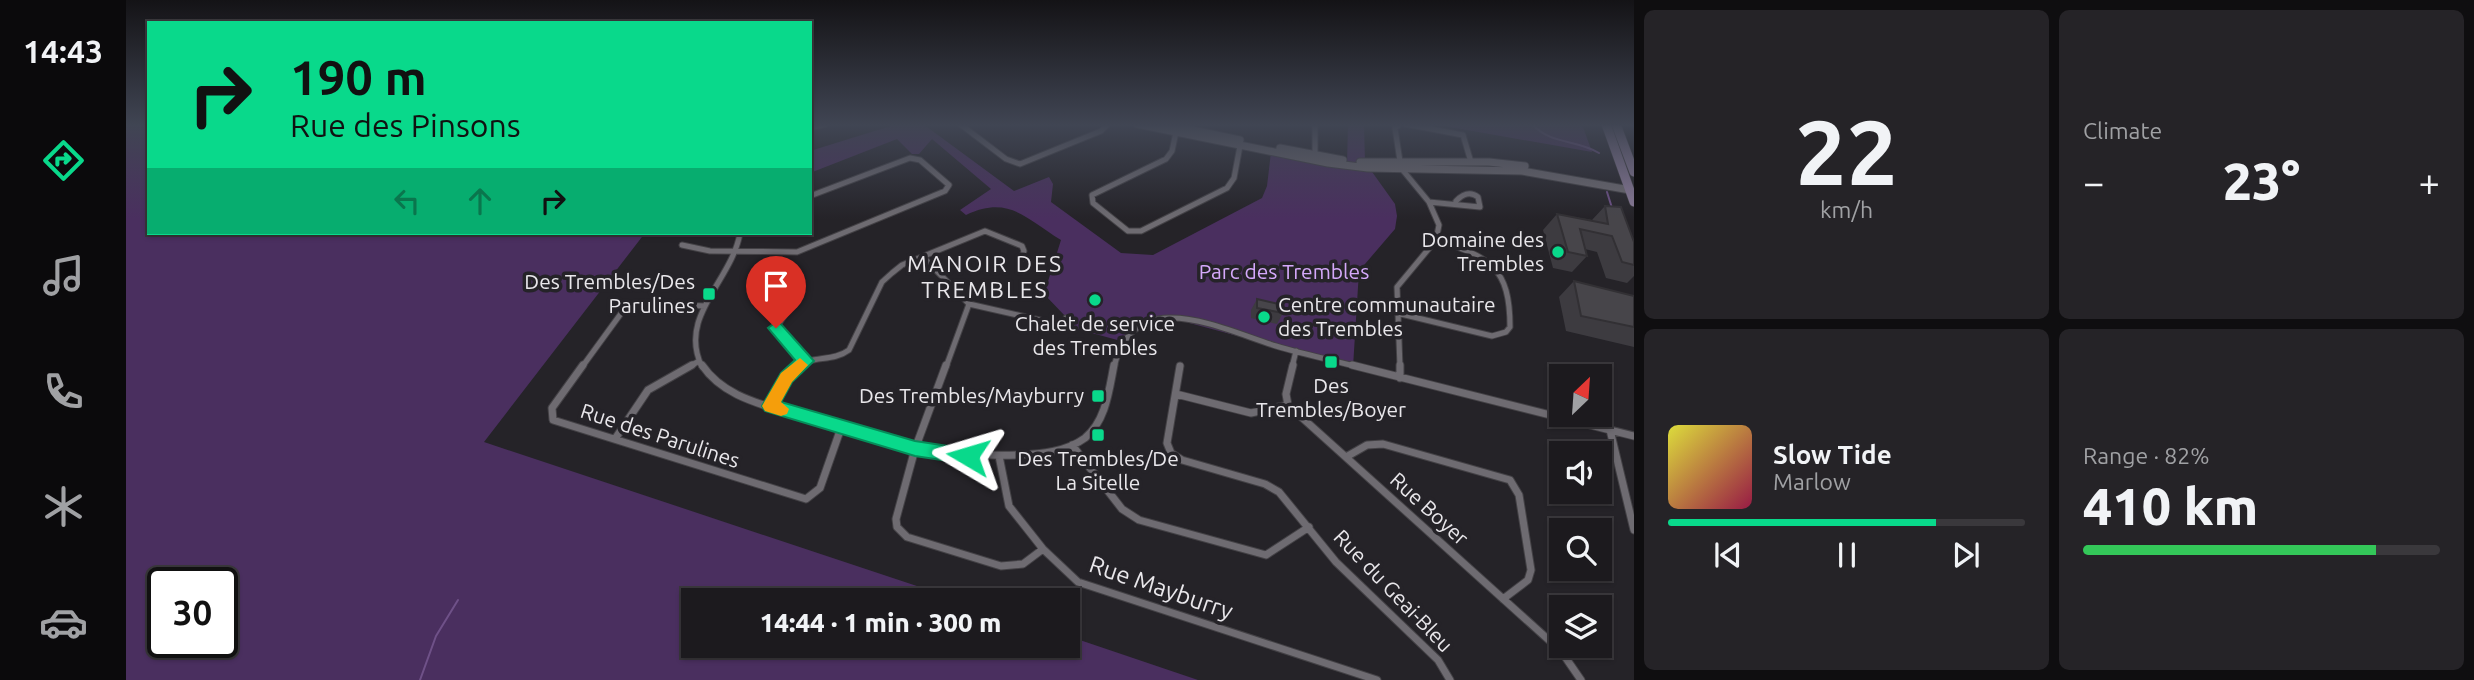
<!DOCTYPE html>
<meta charset="utf-8">
<style>
:root{--surface:#1c1a1e;--page:#252327;--text:#f1f3f6;--muted:#a0a1a4;--line:#3a383c;--accent:#09d98b}
body{margin:0;font-family:Ubuntu,sans-serif;background:var(--page);color:var(--text);height:100vh;display:flex;flex-direction:column;font-size:26px;white-space:nowrap}
*{box-sizing:border-box;margin:0}
p{font-size:23px;color:var(--muted)}
.icon{flex:none;width:38px;height:38px;fill:none;stroke:currentColor;stroke-width:2;stroke-linecap:round;stroke-linejoin:round}
.map{position:relative;flex:1;overflow:hidden}
.details{display:flex;flex-direction:column;gap:10px;padding:10px;background:#0f0e10;width:840px}
.details>*{flex:none}
.top-card{position:absolute;left:21px;top:21px;width:665px;height:214px;border-radius:0px;box-shadow:0 2px 5px #0004,0 0 0 2px var(--line);background:#09d98b;color:#111;overflow:hidden}
.needle{width:46px;rotate:25deg}
.controls{position:absolute;left:1423px;top:364px;display:grid;gap:14px}
.controls a{display:grid;place-items:center;width:63px;height:63px;border-radius:0px;background:var(--surface);box-shadow:0 2px 5px #0004,0 0 0 2px var(--line);font-size:35px}
.speed{position:absolute;left:21px;top:567px;display:flex;gap:14px;font-size:35px;font-weight:700;text-align:center}
.speed>*{display:grid;place-content:center;width:91px;height:91px;border-radius:50%;background:var(--surface);box-shadow:0 2px 5px #0004,0 0 0 2px var(--line);line-height:1}
.speed .limit{border:4px solid #111;border-radius:10px;background:#fff;color:#111}
.pin{position:absolute;display:grid;place-items:center;width:60px;height:60px;color:#fff;margin:-72px -30px;border-radius:50% 50% 50% 0;rotate:-45deg;box-shadow:0 0 7px #0007}
.pin .icon{rotate:45deg}
.me{position:absolute;width:77px;margin:-38px;rotate:277deg;stroke-linejoin:round;filter:drop-shadow(0 0 5px #0008)}
.turn{display:flex;align-items:center;gap:24px;height:147px;padding:0 28px;font-size:32px}
.turn .icon{width:91px;height:91px;stroke-width:2.5}
.turn b{display:block;font-size:49px;line-height:60px}
.lanes{display:flex;align-items:center;height:66px;padding:0 28px;background:#0003;justify-content:center;gap:35px;direction:ltr}
.lanes .off{opacity:.35}
.big{font-size:52px;font-weight:800;line-height:1.1}
.details .widget{flex:1;display:flex;flex-direction:column;justify-content:center;gap:10px;min-width:0;padding:0 24px;border-radius:10px;background:var(--page)}
.details .dial{align-items:center;gap:0}
.dial b{font-size:91px;line-height:1}
.song{display:flex;align-items:center;gap:21px}
.cover{width:84px;height:84px;border-radius:10px;background:linear-gradient(135deg,hsl(60 70% 55%),hsl(340 70% 35%))}
.played{height:7px;border-radius:4px;background:linear-gradient(90deg,var(--accent) 75%,var(--line) 75%)}
.keys{display:flex;justify-content:space-around;direction:ltr}
.heat{display:flex;justify-content:space-between;align-items:center;font-size:38px;direction:ltr}
.charge{height:10px;border-radius:5px;background:linear-gradient(90deg,#34c759 82%,var(--line) 0)}
.details .tiles{flex:1;display:grid;gap:10px;grid-template-columns:repeat(2,1fr)}
.trip{position:absolute;left:555px;top:588px;width:399px;height:70px;border-radius:0px;background:var(--surface);box-shadow:0 2px 5px #0004,0 0 0 2px var(--line);font-weight:800;line-height:70px;text-align:center}
main{display:flex;flex:1;min-height:0}
.menu{display:flex;flex-direction:column;width:126px;justify-content:space-around;align-items:center;background:#0b0a0c;color:var(--muted)}
.menu .icon{width:49px;height:49px}
.menu .active{color:var(--accent)}
.menu b{font-size:32px;color:var(--text)}
.map>svg:first-child{display:block}
.green{fill:#4a2f5f;fill-rule:evenodd}
.lines{fill:none;stroke-linecap:round;stroke-linejoin:round}
.stream{stroke:#6f5188;stroke-width:2}
.minor-far1-casing{stroke:#434145;stroke-width:7}
.minor-casing{stroke:#434145;stroke-width:9}
.tertiary-casing{stroke:#434145;stroke-width:9}
.secondary-casing{stroke:#434145;stroke-width:10}
.minor-far1{stroke:#6e6b71;stroke-width:5}
.minor{stroke:#6e6b71;stroke-width:7}
.tertiary{stroke:#6e6b71;stroke-width:7}
.secondary{stroke:#8b7b99;stroke-width:9}
.wall{fill:#3d3b40}
.building{fill:#47454a;stroke:#323034;stroke-width:2}
.route{fill:#09d98b;stroke:#068d5a;stroke-width:2}
.slow{fill:#f59e0b}
.poi-dot{fill:#09d98b;stroke:#252328;stroke-width:2.5}
.labels{text-anchor:middle;stroke-width:7;stroke-linejoin:round;paint-order:stroke}
.poi-label{font-size:21px;fill:#e9e7eb;stroke:#252328;text-anchor:end}
.park-label{font-size:21px;fill:#d5a9fb;stroke:#252328}
.street-label{font-size:21px;fill:#e9e7eb;stroke:#252328}
.neighbourhood-label{font-size:23px;letter-spacing:2px;fill:#e9e7eb;stroke:#252328}
.near-street-label{font-size:24px;fill:#e9e7eb;stroke:#252328}
</style>
<main>
<nav class="menu">
<b>14:43</b>
<svg class="icon active" aria-label="directions" viewBox="0 0 24 24"><path d="M12 3l9 9-9 9-9-9zM9 14v-3h6M13 9l2 2-2 2"/></svg>
<svg class="icon" aria-label="music" viewBox="0 0 24 24"><path d="M9 18V5l10-2v13"/><circle cx="6" cy="18" r="3"/><circle cx="16" cy="16" r="3"/></svg>
<svg class="icon" aria-label="phone" viewBox="0 0 24 24"><path d="M5 4h4l2 5-3 2q2 4 5 5l2-3 5 2v4C11 20 4 13 5 4z"/></svg>
<svg class="icon" aria-label="climate" viewBox="0 0 24 24"><path d="M12 3v18M4 7l16 10M4 17L20 7"/></svg>
<svg class="icon" aria-label="car" viewBox="0 0 24 24"><path d="M5 17H2v-5l4-1 3-4h7l3 4 3 1v5h-3M9 17h6M6 11h13"/><circle cx="7" cy="17" r="2"/><circle cx="17" cy="17" r="2"/></svg>
</nav>
<div class="map">
<svg width="1508" height="680" viewBox="0 0 1508 680">
<rect width="100%" height="100%" fill="#252328"/>
<path class="green" d="M0,124H23V233H519L358,442L833,600H567V646H942V636L1072,680H0ZM37,583H96V642H37Z
M771,124H797L888,191L923,177L927,184L925,202L995,253L1027,255L1136,198L1141,186L1145,152L1221,165L1222,124H1238L1239,162L1269,204L1271,216L1269,229L1233,271L1227,367L1045,318L1014,323L995,341L940,326V317L918,294L935,240C899,218 883,195 840,215L834,210L865,189L806,139L793,154H786L771,139L684,173V151Z
M1307,124H1452L1457,127L1466,152Z"/>
<g class="lines">
<path class="stream" d="M1406,124C1425,145 1450,139 1473,153
M1481,192L1486,208
M294,680L310,636L332,600"/>
<g class="minor-far1-casing">
<path id="minor-far1" d="M834,124L880,159L894,164L975,131L982,124
M1189,124V157
M1279,124L1337,135L1345,162
M684,128L700,124
M1050,132L1046,151L1040,159L966,195L967,203L1002,231H1015L1101,188L1108,178L1114,146
M1303,202L1354,207L1352,197C1344,191 1337,194 1330,201
M556,245L584,251L671,252L819,191L823,185L794,160L784,158L684,196
M797,257L843,304L940,326V318
M662,310L650,328L680,361
M1271,313L1366,336L1380,332L1384,327C1384,267 1364,257 1310,240
M456,367L499,308L512,303L579,306
M563,367L573,361
M576,367C551,316 606,281 614,233
M670,367C686,355 707,362 723,350L756,282L766,273L776,265L859,231L896,246L898,251L893,263
M820,367L843,304
M988,367C1008,283 1095,329 1150,346C1177,354 1205,360 1233,367
M1166,367L1170,351
M1274,367L1271,287L1310,240L1313,225L1303,202L1275,168L1269,128L1274,124"/>
</g>
<g class="minor-casing">
<path id="minor" d="M457,365L426,408L427,420L680,499L694,488L715,428
M576,365C599,399 641,405 678,418C749,441 817,458 892,455C915,454 940,452 959,438C980,421 983,390 988,365
M820,365L789,449L770,519L771,527L781,537L875,566L897,564L917,549
M1167,365L1160,394L1162,405L1435,651L1455,680
M1226,365L1508,436
M1274,365V378
M1054,366L1041,443L1045,453L1056,460L1139,484L1153,492L1210,562L1312,660L1324,680
M1050,394L1125,413L1162,405
M645,406L658,380L672,365
M1484,430L1508,530
M489,439L522,390L566,365
M946,445L996,509L1013,520L1140,555L1183,527
M873,456L883,506L917,549L952,582L1251,680
M1220,457L1241,445L1257,444L1384,480L1393,495L1405,570L1402,580L1377,599"/>
</g>
<g class="tertiary-casing">
<path id="tertiary" d="M1011,124L1202,163L1242,168L1396,171L1504,190
M1038,124L1114,140
M1154,148L1217,160
M1234,162H1363L1399,166"/>
</g>
<g class="secondary-casing">
<path id="secondary" d="M1480,124L1508,202
M1490,124L1508,172"/>
</g>
<use href="#minor-far1" class="minor-far1"/>
<use href="#minor" class="minor"/>
<use href="#tertiary" class="tertiary"/>
<use href="#secondary" class="secondary"/>
</g>
<path class="wall" d="M1479,206L1508,242V276L1501,283L1480,278L1471,252L1459,249L1461,256L1446,272L1427,268L1417,230L1431,214L1466,220Z
M1448,281L1508,296V347L1440,331L1433,297Z
M1131,299L1157,313L1151,324L1125,318V310Z"/>
<path class="building" d="M1479,206L1495,207L1508,242V265L1496,262L1486,236L1454,229L1461,256L1442,252L1431,214L1482,224Z
M1448,281L1508,296V327L1455,316Z
M1131,299L1157,305V313L1131,308Z"/>
<linearGradient id="sky" x2="0" y2="1"><stop stop-color="#141316"/><stop offset="0.57" stop-color="#404553"/><stop offset="1" stop-color="#404553" stop-opacity="0"/></linearGradient>
<rect width="1508" height="219" fill="url(#sky)"/>
<path class="route" d="M650,322L655,324L688,361L666,382L655,402L789,441L842,449L848,451L851,456L848,462L842,464L789,456L639,411L636,406L655,373L669,360L642,328Z"/>
<path class="slow" d="M674,358L682,365L666,382L655,402L663,409L661,414L655,416L639,411L636,406L655,373Z"/>
<g class="poi-dot">
<circle cx="1432" cy="252" r="7"/>
<rect x="576" y="287" width="14" height="14" rx="3.5"/>
<circle cx="969" cy="300" r="7"/>
<circle cx="1138" cy="317" r="7"/>
<rect x="1198" y="355" width="14" height="14" rx="3.5"/>
<rect x="965" y="389" width="14" height="14" rx="3.5"/>
<rect x="965" y="428" width="14" height="14" rx="3.5"/>
</g>
<g class="labels">
<g class="poi-label">
<text x="1418" y="247">Domaine des<tspan x="1418" dy="24">Trembles</tspan></text>
<text x="569" y="289">Des Trembles/Des<tspan x="569" dy="24">Parulines</tspan></text>
<text x="1152" y="312" text-anchor="start">Centre communautaire<tspan x="1152" dy="24">des Trembles</tspan></text>
<text x="969" y="331" text-anchor="middle">Chalet de service<tspan x="969" dy="24">des Trembles</tspan></text>
<text x="1205" y="393" text-anchor="middle">Des<tspan x="1205" dy="24">Trembles/Boyer</tspan></text>
<text x="958" y="403">Des Trembles/Mayburry</text>
<text x="972" y="466" text-anchor="middle">Des Trembles/De<tspan x="972" dy="24">La Sitelle</tspan></text>
</g>
<g class="park-label">
<text x="1158" y="279">Parc des Trembles</text>
</g>
<g class="street-label">
<text transform="translate(534 436) rotate(18)" y="7">Rue des Parulines</text>
<text transform="translate(1303 509) rotate(42)" y="7">Rue Boyer</text>
<text transform="translate(1267 591) rotate(46)" y="7">Rue du Geai-Bleu</text>
</g>
<g class="neighbourhood-label">
<text x="859" y="272">MANOIR DES<tspan x="859" dy="26">TREMBLES</tspan></text>
</g>
<g class="near-street-label">
<text transform="translate(1035 588) rotate(19)" y="8">Rue Mayburry</text>
</g>
</g>
</svg>
<div class="controls">
<a><svg class="needle" viewBox="-14 -14 28 28"><path d="M0-13l5 13h-10z" fill="#e53935"/><path d="M0 13l5-13h-10z" fill="#a0a1a4"/></svg></a>
<a><svg class="icon" aria-label="sound" viewBox="0 0 24 24"><path d="M4 9h4l5-4v14l-5-4H4zM17 9q2 3 0 6"/></svg></a>
<a><svg class="icon" aria-label="search" viewBox="0 0 24 24"><circle cx="10" cy="10" r="6"/><path d="M15 15l6 6"/></svg></a>
<a><svg class="icon" aria-label="layers" viewBox="0 0 24 24"><path d="M12 4l9 5-9 5-9-5zM3 14l9 5 9-5"/></svg></a>
</div>
<div class="speed"><div class="limit">30</div></div>
<div class="pin" style="left:650px;top:328px;background:#d93025"><svg class="icon" aria-label="arrive" viewBox="0 0 24 24"><path d="M6 21V4h12l-3 4 3 4H6"/></svg></div>
<svg class="me" style="left:842px;top:456px" viewBox="-20 -20 40 40"><path d="M0-17L14 15 0 8-14 15z" fill="#09d98b" stroke="#fff" stroke-width="4"/></svg>
<div class="trip">14:44 · 1 min · 300 m</div>
<div class="top-card">
<div class="turn"><svg class="icon" aria-label="right" viewBox="0 0 24 24"><path d="M7 20v-9h11M14 6l5 5-5 5"/></svg><div><b>190 m</b>Rue des Pinsons</div></div>
<div class="lanes"><svg class="icon off" aria-label="left" viewBox="0 0 24 24"><path d="M17 20v-9H6M10 6l-5 5 5 5"/></svg><svg class="icon off" aria-label="ahead" viewBox="0 0 24 24"><path d="M12 20V5M6 11l6-6 6 6"/></svg><svg class="icon" aria-label="right" viewBox="0 0 24 24"><path d="M7 20v-9h11M14 6l5 5-5 5"/></svg></div>
</div>
</div>
<section class="details">
<div class="tiles">
<div class="widget dial"><b>22</b><p>km/h</p></div>
<div class="widget"><p>Climate</p>
<div class="heat"><a>−</a><b class="big">23°</b><a>+</a></div>
</div>
<div class="widget">
<div class="song"><i class="cover"></i><div><b>Slow Tide</b><p>Marlow</p></div></div>
<div class="played"></div>
<div class="keys"><svg class="icon" aria-label="previous" viewBox="0 0 24 24"><path d="M18 5L8 12l10 7zM5 5v14"/></svg><svg class="icon" aria-label="pause" viewBox="0 0 24 24"><path d="M8 5v14M16 5v14"/></svg><svg class="icon" aria-label="next" viewBox="0 0 24 24"><path d="M6 5l10 7-10 7zM19 5v14"/></svg></div>
</div>
<div class="widget"><p>Range · 82%</p><b class="big">410 km</b><div class="charge"></div></div>
</div>
</section>
</main>
